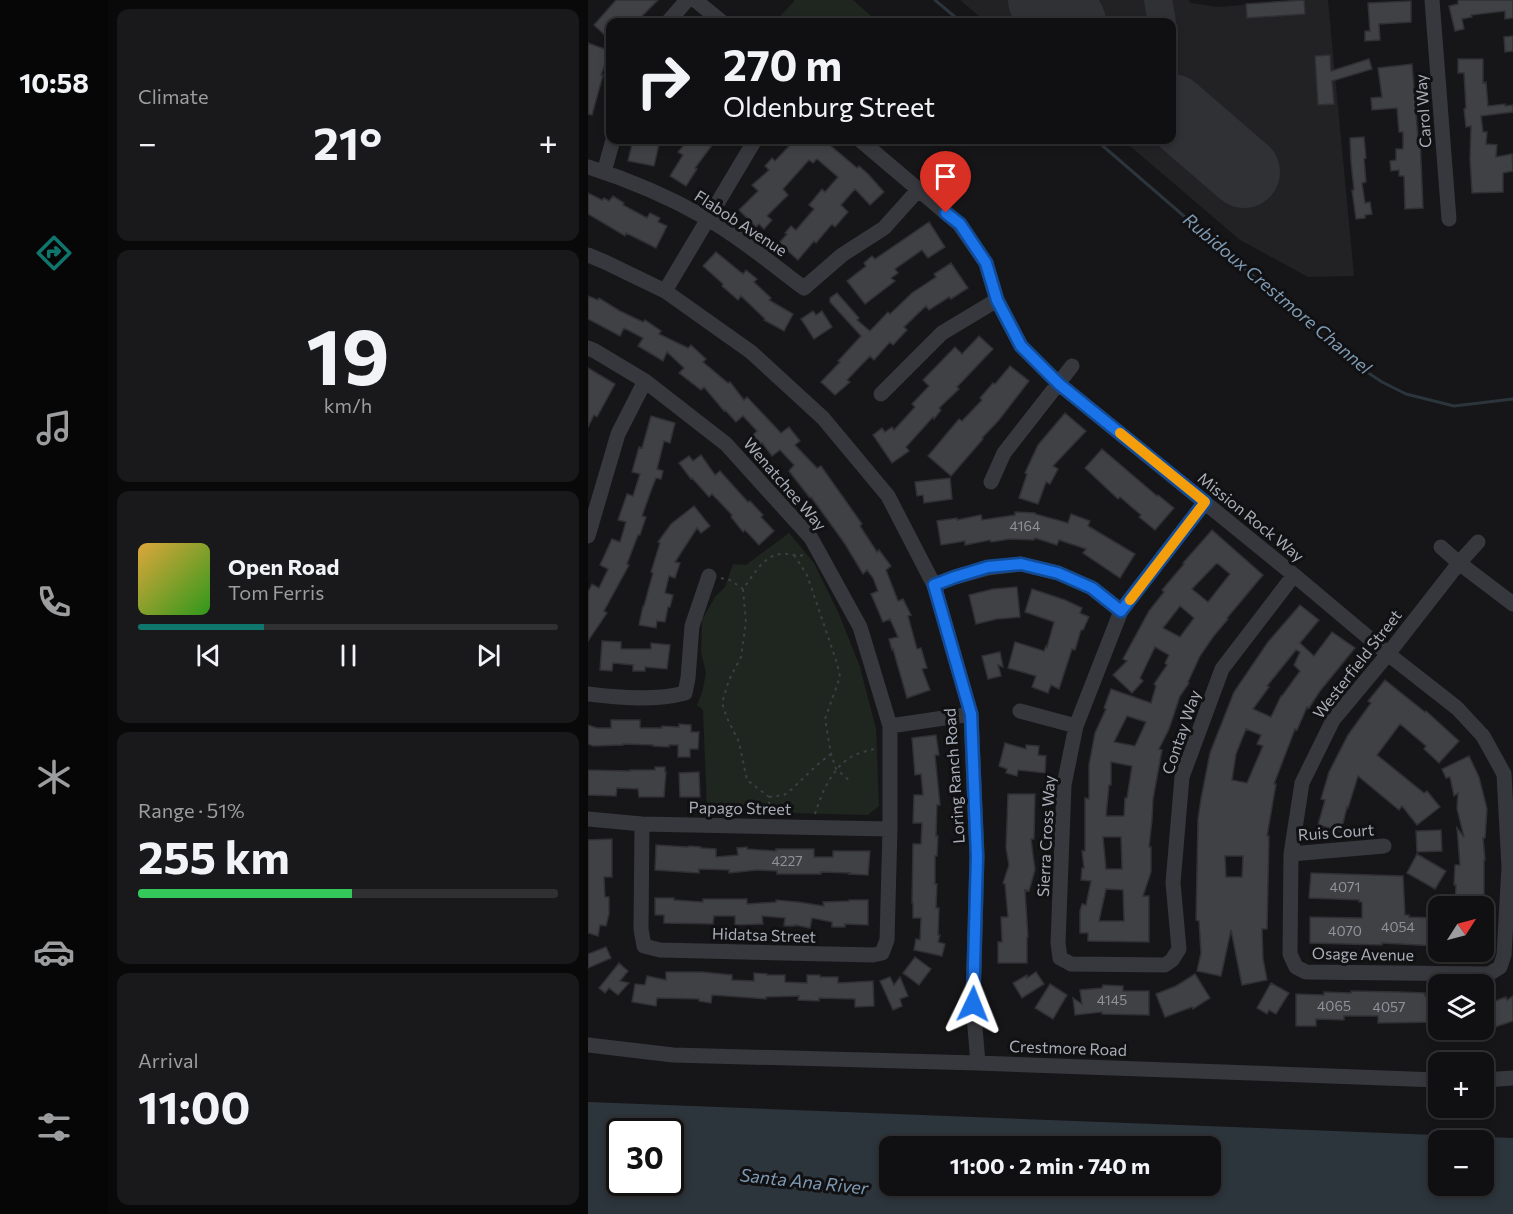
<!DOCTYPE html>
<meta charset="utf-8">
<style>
:root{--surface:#101012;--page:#19191b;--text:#f1f3f6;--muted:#9c9d9f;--line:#303032;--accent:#0f766e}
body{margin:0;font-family:Commissioner,sans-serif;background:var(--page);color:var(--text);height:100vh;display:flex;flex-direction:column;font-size:22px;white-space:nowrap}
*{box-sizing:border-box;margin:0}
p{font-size:20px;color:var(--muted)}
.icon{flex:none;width:33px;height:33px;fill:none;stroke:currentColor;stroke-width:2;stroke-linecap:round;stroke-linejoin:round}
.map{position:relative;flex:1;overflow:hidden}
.details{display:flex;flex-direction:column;gap:9px;padding:9px;background:#09090a;width:480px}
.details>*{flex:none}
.hud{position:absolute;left:18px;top:18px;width:570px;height:126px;border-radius:12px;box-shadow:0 3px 9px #0003,0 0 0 2px var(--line);background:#101012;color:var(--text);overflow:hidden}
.needle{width:39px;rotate:54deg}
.controls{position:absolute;left:840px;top:896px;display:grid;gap:12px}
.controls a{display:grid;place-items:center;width:66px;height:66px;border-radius:12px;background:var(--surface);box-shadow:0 3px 9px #0003,0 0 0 2px var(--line);font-size:30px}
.speed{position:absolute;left:18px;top:1118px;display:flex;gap:12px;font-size:30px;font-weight:700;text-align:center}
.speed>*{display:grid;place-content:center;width:78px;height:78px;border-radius:50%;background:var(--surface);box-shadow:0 3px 9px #0003,0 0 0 2px var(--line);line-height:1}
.speed .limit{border:3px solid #111;border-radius:9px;background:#fff;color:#111}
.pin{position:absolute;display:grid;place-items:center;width:51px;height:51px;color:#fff;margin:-62px -26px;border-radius:50% 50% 50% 0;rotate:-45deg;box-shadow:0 0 6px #0007}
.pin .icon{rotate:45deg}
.me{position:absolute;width:66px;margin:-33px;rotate:2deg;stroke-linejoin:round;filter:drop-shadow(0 0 4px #0008)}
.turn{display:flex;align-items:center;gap:21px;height:126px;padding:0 18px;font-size:27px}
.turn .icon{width:78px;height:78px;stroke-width:2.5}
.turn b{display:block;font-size:42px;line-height:51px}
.big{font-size:45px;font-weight:700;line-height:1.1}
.details .card{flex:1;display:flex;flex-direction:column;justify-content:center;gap:9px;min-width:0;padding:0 21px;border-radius:12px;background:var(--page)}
.details .dial{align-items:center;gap:0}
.dial b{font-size:78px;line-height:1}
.song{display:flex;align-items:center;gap:18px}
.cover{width:72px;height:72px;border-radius:9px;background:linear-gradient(135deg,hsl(40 70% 55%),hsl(110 70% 35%))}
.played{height:6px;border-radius:3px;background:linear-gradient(90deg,var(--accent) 30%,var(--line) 30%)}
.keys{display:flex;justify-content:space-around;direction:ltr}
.heat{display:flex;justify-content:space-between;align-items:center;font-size:33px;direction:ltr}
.charge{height:9px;border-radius:4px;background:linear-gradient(90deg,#34c759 51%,var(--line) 0)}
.trip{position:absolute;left:291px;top:1136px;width:342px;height:60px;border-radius:12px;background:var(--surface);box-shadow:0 3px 9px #0003,0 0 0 2px var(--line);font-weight:700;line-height:60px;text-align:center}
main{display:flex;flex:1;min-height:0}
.tabs{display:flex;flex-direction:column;width:108px;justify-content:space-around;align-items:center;background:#060607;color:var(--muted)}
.tabs .icon{width:42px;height:42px}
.tabs .current{color:var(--accent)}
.tabs b{font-size:27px;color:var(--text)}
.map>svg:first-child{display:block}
.built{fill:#222225}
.green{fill:#1e261f}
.water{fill:#2c353c;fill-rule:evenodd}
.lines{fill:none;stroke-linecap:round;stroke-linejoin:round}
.stream{stroke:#2c353c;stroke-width:3}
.taxiway{stroke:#303135;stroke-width:28}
.runway{stroke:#303135;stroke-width:72}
.building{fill:#404145;stroke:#303034;stroke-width:1.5;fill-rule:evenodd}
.path{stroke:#3d3f44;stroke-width:2;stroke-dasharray:3 4.5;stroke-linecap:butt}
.minor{stroke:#37383d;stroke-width:15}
.route-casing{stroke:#114b97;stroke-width:15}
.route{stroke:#1a73e8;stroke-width:10}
.slow{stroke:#f59e0b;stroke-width:10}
.labels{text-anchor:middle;stroke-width:6;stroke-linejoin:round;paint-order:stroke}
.number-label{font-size:14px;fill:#8e929b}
.street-label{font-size:16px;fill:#a8adb8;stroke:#111113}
.water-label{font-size:18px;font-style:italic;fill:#7f9bb3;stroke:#111113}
</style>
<main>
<nav class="tabs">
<b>10:58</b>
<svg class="icon current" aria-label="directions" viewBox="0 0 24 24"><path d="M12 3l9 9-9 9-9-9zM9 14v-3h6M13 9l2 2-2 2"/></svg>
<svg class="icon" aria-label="music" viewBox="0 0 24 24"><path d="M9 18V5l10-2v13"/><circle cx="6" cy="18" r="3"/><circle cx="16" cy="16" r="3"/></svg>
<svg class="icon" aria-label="phone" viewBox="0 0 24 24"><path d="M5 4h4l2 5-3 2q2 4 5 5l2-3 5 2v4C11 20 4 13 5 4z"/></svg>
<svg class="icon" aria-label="climate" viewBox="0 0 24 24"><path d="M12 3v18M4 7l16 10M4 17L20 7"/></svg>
<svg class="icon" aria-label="car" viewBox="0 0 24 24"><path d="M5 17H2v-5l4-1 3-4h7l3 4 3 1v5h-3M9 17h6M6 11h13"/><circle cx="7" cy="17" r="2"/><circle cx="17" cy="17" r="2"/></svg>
<svg class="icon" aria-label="filters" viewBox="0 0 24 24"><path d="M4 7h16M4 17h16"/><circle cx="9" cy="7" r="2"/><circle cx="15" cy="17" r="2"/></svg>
</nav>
<section class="details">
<div class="card"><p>Climate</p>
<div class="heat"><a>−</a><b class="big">21°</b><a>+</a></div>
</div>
<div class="card dial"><b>19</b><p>km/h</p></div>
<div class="card">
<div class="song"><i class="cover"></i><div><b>Open Road</b><p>Tom Ferris</p></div></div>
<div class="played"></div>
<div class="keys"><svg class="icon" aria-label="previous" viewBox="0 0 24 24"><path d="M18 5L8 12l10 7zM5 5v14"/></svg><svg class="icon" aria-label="pause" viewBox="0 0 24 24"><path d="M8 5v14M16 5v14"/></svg><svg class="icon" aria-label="next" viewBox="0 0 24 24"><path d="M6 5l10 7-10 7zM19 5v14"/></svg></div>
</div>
<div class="card"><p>Range · 51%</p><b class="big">255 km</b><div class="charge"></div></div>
<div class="card"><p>Arrival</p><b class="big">11:00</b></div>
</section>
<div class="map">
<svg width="925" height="1214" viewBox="0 0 925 1214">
<rect width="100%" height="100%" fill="#161618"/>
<path class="built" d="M372,0H600L603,3L630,7L713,0H740L766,276L720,277L652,240L535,140H584V22H398Z"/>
<path class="green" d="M207,0H265L290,22H187Z
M201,533L226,563L251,614L272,667L288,729L291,806L280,815L119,811L115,710L109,705L114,693L118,673L113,652L114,620L127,597L137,587L145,564L158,565Z"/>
<path class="water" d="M0,1102L925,1138V1214H0ZM32,1131H82V1182H32ZM850,1140H896V1185H850ZM302,1146H622V1185H302Z"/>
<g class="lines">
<path class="stream" d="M347,0L373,22
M508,140L767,364L794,382L818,394L866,406L925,399"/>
<path class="taxiway" d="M570,0L574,22"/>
<path class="runway" d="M456,0L482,22
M584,110L656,172"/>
</g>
<path class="building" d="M28,0H70L48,22H22V40L6,25Z
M716,0L717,14L659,18L658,4Z
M870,0H925V18L917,19V11L883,15L884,17L874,19L876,29L867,31L861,6L870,4Z
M823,1V22L791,24L792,40L777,41V31H782L780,3Z
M925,36V51L917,52L916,37Z
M0,43L22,51L13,75H15L4,115L0,114Z
M742,55L743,71L781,59L784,69L744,81L746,104L730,105L727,56Z
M870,59H895V83L898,82L900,106L917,104V106L925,105V112L893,116L895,132H899L898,144L909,145L908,157L924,154L925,171L915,173V192L884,193L882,159L883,126L878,127L876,109L878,108L876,73H870Z
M824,64L830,138H832L835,208L817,209L816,176H811V170L803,171L802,161L808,160V149H815V132H811L809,108L784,110L783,98L794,97L790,68Z
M776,137L778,158L776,159L778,182L774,183L777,203L782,202L784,214L777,215V218L768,219L764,190H766L763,162L762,138Z
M45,140H72L66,166L40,161Z
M100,140H128L107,168L109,169L98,186L82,176L95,155L90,152Z
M193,140H236L269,168L271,166L280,174L296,192L282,205L267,189L253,205L260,212L247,227L244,224L228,243L226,241L210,260L191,243L199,234L197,233L203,226L208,230L226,209L221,205L234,189L237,192L250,177L229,159L225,163L221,160L195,189L200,195L179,216L184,220L176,229L171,224L168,227L151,210L170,191L164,185L181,170L177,166L184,158L187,161L201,146Z
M0,193L14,200L16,198L21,201L25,196L36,203L35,205L59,218L62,213L72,218L70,222L79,226L68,248L38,233L37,236L0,214Z
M341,222L357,247L340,258L334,250L307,269L310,273L303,278L307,281L277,304L259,281L278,266L276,263L284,256L287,259Z
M128,252L155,274L158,270L169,279L166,282L183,298L181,300L205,314L196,331L176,320L177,319L153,296L150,300L134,286L135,284L115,266Z
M363,263L380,288L363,299L361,297L341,310L338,306L316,327L319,330L305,345L302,342L286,360L282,356L259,380L262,382L247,395L233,382L252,362L250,361L273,336L242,302V298L249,293L271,318L269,320L282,331L300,312L302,314L324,293L348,277L346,274Z
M0,296L10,300L11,298L32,311L55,322L57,320L73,331L71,334L100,348L103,345L118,359L115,362L140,383L142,382L156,400L159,397L193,433L201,427L212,441L207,445L229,468L233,466L274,524L272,526L289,552L291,550L303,566L298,570L310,601L315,599L323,615L320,616L329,649L333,648L339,668L334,669L342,690L319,698L305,649L304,650L301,639L310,637L302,619L295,622L283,594L290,591L285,578L279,570L275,574L257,544L242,523L223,497L222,498L201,471L206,465L192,450L184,456L174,443L173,444L165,435L169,431L155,416L148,422L137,410L136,411L116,387L113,390L91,373L96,368L79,352L75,361L50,346L55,338L36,328L32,336L0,319Z
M225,311L228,315L234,311L244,327L226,339L213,319Z
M391,336L405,349L369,387L371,389L351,408L353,410L346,419L345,417L318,447L321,451L304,463L285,435L294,428L297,432L304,427L306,430L327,407L324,404L341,386L335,380L367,347L374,354Z
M422,366L441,381L411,420L394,438L395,439L363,476L340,456L371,419L374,421L394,400L392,398L405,383L407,384Z
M0,368L27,384L9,417L6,415L0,427Z
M477,413L498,431L465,466L470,469L462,484L458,482L450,504L431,498L439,474L437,473L450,445Z
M63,416L87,423L82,443L76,441L69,469L75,471L73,479L68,478L64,488L54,516L58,517L52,535H50L39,564L41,565L16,611L19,613L0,641V592L4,584L11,588L20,569L12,565L24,539L32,542L38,522L30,520L39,494L45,496L52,474L44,472L51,447L54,448Z
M514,449L569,496L570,495L586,508L567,530L551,517L553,515L532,497L530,499L497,468Z
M113,455L127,475L132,471L160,502L162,501L175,515L173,517L186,531L171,545L157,530L155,532L143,517L144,515L124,494L121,497L104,478L103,479L91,463L101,456L105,461Z
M362,478L364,499L336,503L335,495L329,496L327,482Z
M106,506L122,526L113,533L109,528L87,562L92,563L87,578L81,576L77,593L85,595L82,607H80L77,622L69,621L68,628L51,625L55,606H56L65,573L63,572L72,543L70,542L83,524Z
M427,512L447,513V514L480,523L483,514L502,521L500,526L547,554L532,578L495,553L498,549L471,540L469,545L447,538L446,540L422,539L403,542L402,540L377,545V541L353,545L349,521L369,518V520L393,515L394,520L427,515Z
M624,530L675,575L639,618L640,619L625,637L612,656L600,682L601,683L592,696L581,729L571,749L574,750L565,799L564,820L561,847H563V872L555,896H561V942L500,941V933H492V911L494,904L498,905L503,881L493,880L494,868H496L494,851H497V798L501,799V765L507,733L518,709L516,708L523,689L563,703L568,686L566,684L579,665L577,663L581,655L567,647L552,678L555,681L544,693L525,675L539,661L535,659L561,611L576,592L574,590L596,564L595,563ZM628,564H630L642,574L620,602L604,589ZM592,606L606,618L592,637L575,628ZM539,716L558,722L547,746L526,742ZM523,762L544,766L539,798H537L536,816H518L521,785H523ZM515,837H533L534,869H518ZM518,889L535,890L536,921H511Z
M429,587L432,617L409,619L388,624L381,595L405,589Z
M444,589L477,600L494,608L492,613L501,617L495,630H493L487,650L484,649L471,689L463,685L460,693L444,687L448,676L420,668L427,642L456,651L458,646L459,647L466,622L437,612Z
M712,605L731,620L712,643L726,656L744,632L767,648L732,691L721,708L719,707L709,730L707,729L686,784H688L679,836H681L679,929H674L675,959L679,980L654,985L643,930L633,976L609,971L613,953L611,921L608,920L610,819L613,799L622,753L646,692L680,642ZM708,650L712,652L706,665L712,671L694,696H693L683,717L665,709L681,687L679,686ZM658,729L673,735L669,744L675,746L659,783L644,780L648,754ZM637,856H655L654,877H638Z
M14,641L33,642V649H63V643L82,645L79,669L57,667V671H45V665L25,663L24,671L12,670Z
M412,652L415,667L410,665L413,676L400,679L394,656Z
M797,680L837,712L838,711L871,741L851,763L836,749L838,746L812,724L789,755L836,793L839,791L852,807L829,825L814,806L811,810L770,776L760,808L759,807L753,831L730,825L737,800L733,799L741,772L760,735L783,703L780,701Z
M23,720H52V728H74V726L91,727V724L103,725V732H111L110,749H102V757H90V745H81V747L65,746V745L35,744V745L5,746L0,744V725L9,728H23Z
M348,735L351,755H347L352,805H349L348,836H350L349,856H347V884H349L348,908H351L350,935H352L350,942L357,944L354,956L326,950L328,939L332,940L333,918H325V903H324L325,844H333L334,823H325L326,795H335L333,774L327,775L324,738Z
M417,743L438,749V745L451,746L450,755L458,756L457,773L430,770L429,776L418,773L419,769L411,766Z
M881,756L891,777L899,809L897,838H895L897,860H896V906H867L868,885H866L867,865H872L869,828L876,837L869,809L870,793L866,796L862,777L858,778L854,769Z
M67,767H77V772H78L76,797H51L50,789L29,788L28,796L0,795V770L42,771V770H67Z
M111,772L112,797H92L91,773Z
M420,794H447L446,839H443L447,870L441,891L437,890L440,937H439V963H410V942H414L413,917H420L417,884L415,883L421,865L418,848Z
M853,830L854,851L829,852L828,831Z
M24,839V877H16L17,897H21V914L18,926L12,925L10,936L0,933V840Z
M68,845L100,847L101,846L113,847V848L128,849V857L150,855L149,848L159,847V849L188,851V849H226V857H245V851H282L280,875L261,874L262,873L233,872V874H189V871L169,870L141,873V870L111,869V873L67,870Z
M829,854L858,871L847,889L819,873Z
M723,873L815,876L817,915H821V917L848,918V946L794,943V945L722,943V917L774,918V902H771V900L721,898Z
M67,898H86V900L115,902V899H159V904L188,902V900L210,902L236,906L235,902L261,901V900H280V925L257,924V927H244V922L224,918L222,928L207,925V926H196L197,918L174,916L175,924L147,925V916H126L125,924L76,923V915H67Z
M18,947L23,958L0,968V954Z
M327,957L343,969L331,985L315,973Z
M31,963L40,971L32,981L41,983L30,995L21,988L17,993L11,988Z
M78,972H114L144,975V980L166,981V973L179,974V975H197V982L219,983V975H232V977H250V983L285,981L286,1006L267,1007V999L231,998V1001L210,1000L211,996L178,997V999L124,995L123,1003L111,1001V999L69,998L68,1006L44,1002L47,984L57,985L59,976L78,980Z
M448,972L456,984L434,998L425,983L439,975V978Z
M607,974L622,998L605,1009L604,1007L577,1017L568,994L588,986Z
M302,977L306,985L312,977L320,996L312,999L314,1006L305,1010L292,981Z
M683,983L701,993L688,1014L681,1010L679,1014L669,1008Z
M462,984L479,995L465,1019L447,1008Z
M515,985L535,986V991H561V1015L514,1014V1012L487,1015L485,998L494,1004L492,990L514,988Z
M763,991L812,992L837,993V996L850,994V1022L790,1023V1016H756V1020L728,1019V1026H708V994L736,995V992L763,993Z
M925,996V1021L907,1027L899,1004L918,997L919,1000Z"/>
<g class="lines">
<path class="path" d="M206,555L219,575L249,663L252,677L237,719L243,754L248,769L262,781
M133,578L142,580L155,589C165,576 176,554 194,554C203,553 210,558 219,554
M155,589L158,622L153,657L141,680L134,703L139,718L151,742L159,780L181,797V816
M181,797L196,795L204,789L229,765L243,754
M227,814C233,794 244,768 263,757C270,753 279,751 286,749"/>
<path class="minor" d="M107,0L134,22
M844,0L861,219
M80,22L99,0
M272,140L371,224L398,263L409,300L433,346L471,384L706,575L800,654L869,708L895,736L916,774L921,867L916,955L912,967L901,974L718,972L708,967L702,954L703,854L714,783L745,720L800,654L871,563L890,542
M0,167C41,180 81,197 118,218C152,237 185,265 216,288L254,255L296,228L331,189
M16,172L25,140
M0,255L17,262L77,291L163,352L235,418L300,496L346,585L383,714L389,856L385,1004L390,1063
M77,291L167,140
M0,348L7,351L57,381L138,444L223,538L272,627L302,726V829L299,940L294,953L285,955L72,950L56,946L53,929L54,824
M293,394L354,333L409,300
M403,482L416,453L484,366
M617,502L533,611L488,726L476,785L470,943L472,958L483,964L577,965L584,960L591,949L585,883L594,777L634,669L706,575
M0,536L30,434L57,381
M853,547L871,563L925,604
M346,585L367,577L400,568L433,564L470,573L504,588L533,611
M0,694C31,698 67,701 97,693L100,678L104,626L121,576
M432,711L488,726
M302,726L383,714
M0,819L54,824L302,829
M703,854L796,846
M0,1045L85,1055L390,1063L850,1080
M896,1080L925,1078"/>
</g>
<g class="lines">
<g class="route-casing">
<path id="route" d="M358,213L372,224L398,263L409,300L433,346L471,384L617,502L533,611L504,588L470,573L433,564L400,567L367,577L346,585L383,714L389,856L385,1004"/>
</g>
<use href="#route" class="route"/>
<path class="slow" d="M532,433L617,502L542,600"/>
</g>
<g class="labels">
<g class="number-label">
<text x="437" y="531">4164</text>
<text x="199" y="866">4227</text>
<text x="757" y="892">4071</text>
<text x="810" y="932">4054</text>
<text x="757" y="936">4070</text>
<text x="524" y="1005">4145</text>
<text x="746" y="1011">4065</text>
<text x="801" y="1012">4057</text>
</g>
<g class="street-label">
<text transform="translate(835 111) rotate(-94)" y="6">Carol Way</text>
<text transform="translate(153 223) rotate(33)" y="6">Flabob Avenue</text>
<text transform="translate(197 484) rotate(49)" y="6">Wenatchee Way</text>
<text transform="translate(663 517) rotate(39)" y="6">Mission Rock Way</text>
<text transform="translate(769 664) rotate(-52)" y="6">Westerfield Street</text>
<text transform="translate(593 732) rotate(-71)" y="6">Contay Way</text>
<text transform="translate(366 776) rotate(-94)" y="6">Loring Ranch Road</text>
<text transform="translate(152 808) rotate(1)" y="6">Papago Street</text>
<text transform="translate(748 832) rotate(-4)" y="6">Ruis Court</text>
<text transform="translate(458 836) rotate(-87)" y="6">Sierra Cross Way</text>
<text transform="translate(176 935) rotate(2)" y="6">Hidatsa Street</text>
<text transform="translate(775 954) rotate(1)" y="6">Osage Avenue</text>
<text transform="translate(480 1048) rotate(2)" y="6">Crestmore Road</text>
</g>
<g class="water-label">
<text transform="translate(689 294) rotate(40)" y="6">Rubidoux Crestmore Channel</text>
<text transform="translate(216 1182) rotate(6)" y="6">Santa Ana River</text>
</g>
</g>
</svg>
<div class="controls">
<a><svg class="needle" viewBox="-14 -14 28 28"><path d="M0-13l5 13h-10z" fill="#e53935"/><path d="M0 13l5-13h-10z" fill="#9c9d9f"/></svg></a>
<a><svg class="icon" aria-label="layers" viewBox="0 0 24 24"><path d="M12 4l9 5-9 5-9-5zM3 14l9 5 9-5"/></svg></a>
<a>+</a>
<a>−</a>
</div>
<div class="speed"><div class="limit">30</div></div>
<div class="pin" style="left:358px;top:213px;background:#d93025"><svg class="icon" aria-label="arrive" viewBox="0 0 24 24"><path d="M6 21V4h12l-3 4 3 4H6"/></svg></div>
<svg class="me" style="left:385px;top:1004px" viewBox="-20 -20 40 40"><path d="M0-17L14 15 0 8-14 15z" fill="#1a73e8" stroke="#fff" stroke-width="4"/></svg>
<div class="trip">11:00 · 2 min · 740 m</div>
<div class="hud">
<div class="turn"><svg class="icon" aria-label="right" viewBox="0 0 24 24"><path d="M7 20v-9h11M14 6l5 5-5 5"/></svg><div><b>270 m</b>Oldenburg Street</div></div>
</div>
</div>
</main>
